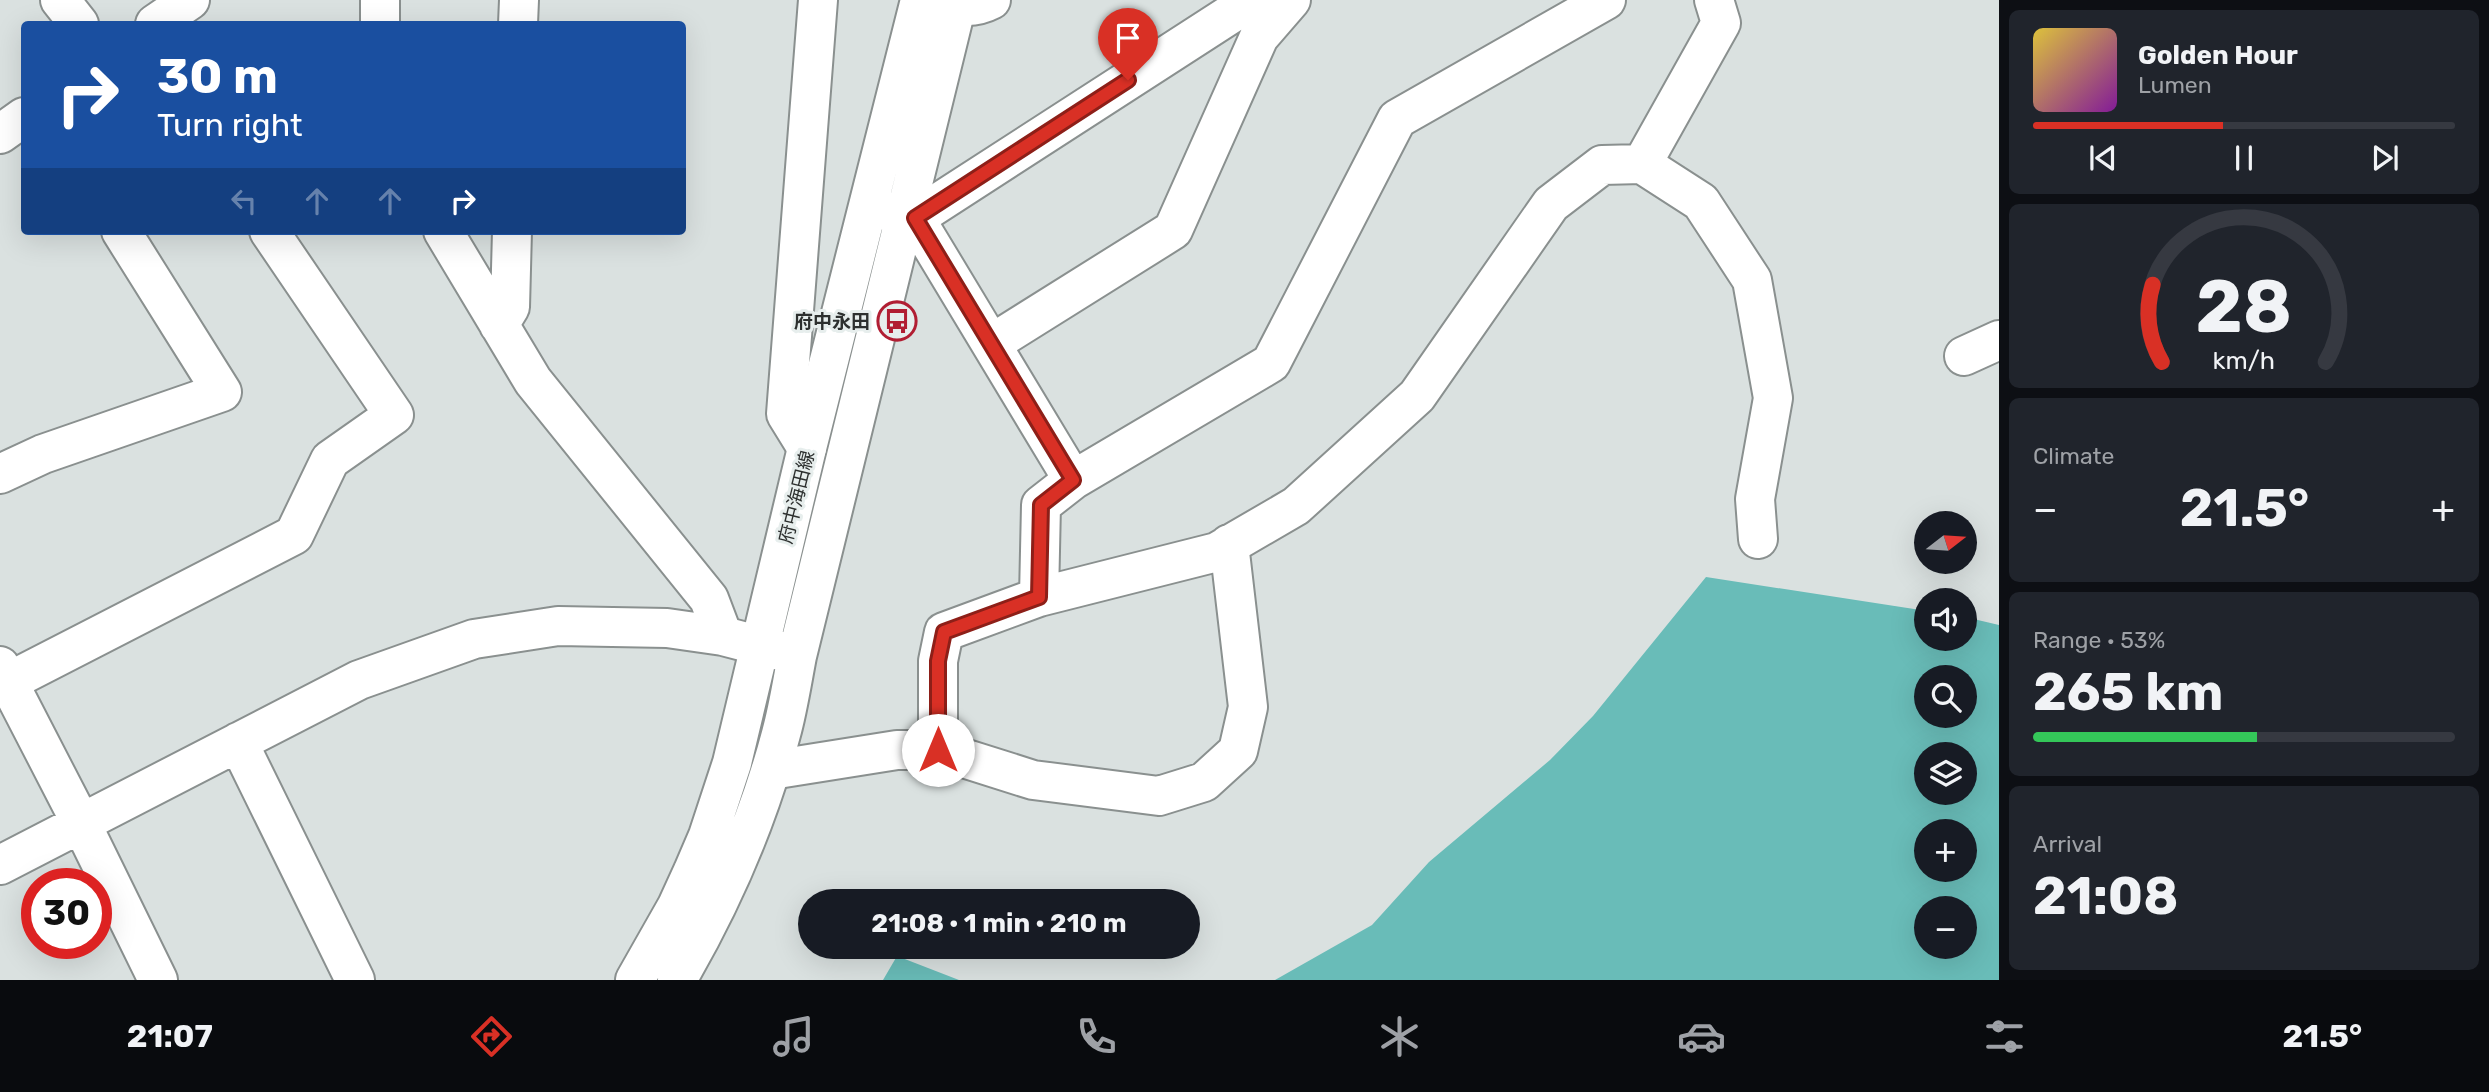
<!DOCTYPE html>
<meta charset="utf-8">
<style>
:root{--surface:#171b24;--page:#20242c;--text:#f1f3f6;--muted:#9ea1a6;--line:#363941;--accent:#d93025}
body{margin:0;font-family:Rubik,"Noto Sans JP",sans-serif;background:var(--page);color:var(--text);height:100vh;display:flex;flex-direction:column;font-size:26px;white-space:nowrap}
*{box-sizing:border-box;margin:0}
p{font-size:23px;color:var(--muted)}
.icon{flex:none;width:38px;height:38px;fill:none;stroke:currentColor;stroke-width:2;stroke-linecap:round;stroke-linejoin:round}
.map{position:relative;flex:1;overflow:hidden}
.drawer{display:flex;flex-direction:column;gap:10px;padding:10px;background:#0d0f14;width:490px}
.drawer>*{flex:none}
.banner{position:absolute;left:21px;top:21px;width:665px;height:214px;border-radius:7px;box-shadow:0 7px 28px #0002;background:#1a4fa0;color:#fff;overflow:hidden}
.needle{width:46px;rotate:73deg}
.fabs{position:absolute;left:1914px;top:511px;display:grid;gap:14px}
.fabs a{display:grid;place-items:center;width:63px;height:63px;border-radius:50%;background:var(--surface);box-shadow:0 7px 28px #0002;font-size:35px}
.speed{position:absolute;left:21px;top:868px;display:flex;gap:14px;font-size:35px;font-weight:700;text-align:center}
.speed>*{display:grid;place-content:center;width:91px;height:91px;border-radius:50%;background:var(--surface);box-shadow:0 7px 28px #0002;line-height:1}
.speed .limit{border:10px solid #d22;background:#fff;color:#111}
.pin{position:absolute;display:grid;place-items:center;width:60px;height:60px;color:#fff;margin:-72px -30px;border-radius:50% 50% 50% 0;rotate:-45deg;box-shadow:0 0 7px #0007}
.pin .icon{rotate:45deg}
.me{position:absolute;width:77px;margin:-38px;rotate:0deg;stroke-linejoin:round;filter:drop-shadow(0 0 5px #0008)}
.turn{display:flex;align-items:center;gap:24px;height:147px;padding:0 21px;font-size:32px}
.turn .icon{width:91px;height:91px;stroke-width:2.5}
.turn b{display:block;font-size:49px;line-height:60px}
.lanes{display:flex;align-items:center;height:66px;padding:0 21px;background:#0003;justify-content:center;gap:35px;direction:ltr}
.lanes .off{opacity:.35}
.big{font-size:52px;font-weight:700;line-height:1.1}
.drawer .widget{flex:1;display:flex;flex-direction:column;justify-content:center;gap:10px;min-width:0;padding:0 24px;border-radius:10px;background:var(--page)}
.drawer .dial{align-items:center;gap:0}
.dial svg{height:182px;overflow:visible;fill:none;stroke:var(--line);stroke-width:7;stroke-linecap:round;text-anchor:middle}
.dial text{fill:var(--text);stroke:none}
.song{display:flex;align-items:center;gap:21px}
.cover{width:84px;height:84px;border-radius:10px;background:linear-gradient(135deg,hsl(50 70% 55%),hsl(290 70% 35%))}
.played{height:7px;border-radius:4px;background:linear-gradient(90deg,var(--accent) 45%,var(--line) 45%)}
.keys{display:flex;justify-content:space-around;direction:ltr}
.heat{display:flex;justify-content:space-between;align-items:center;font-size:38px;direction:ltr}
.charge{height:10px;border-radius:5px;background:linear-gradient(90deg,#34c759 53%,var(--line) 0)}
.trip{position:absolute;left:798px;top:889px;width:402px;height:70px;border-radius:35px;background:var(--surface);box-shadow:0 7px 28px #0002;font-weight:700;line-height:70px;text-align:center}
.tab-bar{display:flex;height:112px;justify-content:space-around;align-items:center;background:#090b0e;color:var(--muted)}
.tab-bar .icon{width:49px;height:49px}
.tab-bar .current{color:var(--accent)}
.tab-bar b{font-size:32px;color:var(--text)}
main{display:flex;flex:1;min-height:0}
.map>svg:first-child{display:block}
.forest{fill:#69bcb8;fill-rule:evenodd}
.lines{fill:none;stroke-linecap:round;stroke-linejoin:round}
.minor-casing{stroke:#8a908f;stroke-width:42}
.major-casing{stroke:#8a908f;stroke-width:42}
.minor{stroke:#fff;stroke-width:38}
.major{stroke:#fff;stroke-width:38}
.route-casing{stroke:#8d1f18;stroke-width:18}
.route{stroke:#d93025;stroke-width:12}
.labels{text-anchor:middle;stroke-width:6;stroke-linejoin:round;paint-order:stroke}
.poi-label{font-size:19px;font-weight:bold;fill:#2d302f;stroke:#e7eeed;text-anchor:end}
.street-label{font-size:19px;fill:#2d302f;stroke:#e7eeed}
</style>
<main>
<div class="map">
<svg width="1999" height="980" viewBox="0 0 1999 980">
<rect width="100%" height="100%" fill="#dae1e0"/>
<path class="forest" d="M1706,577L1927,611V639H1965V617L1999,625V980H1275L1372,925L1429,862L1550,760L1593,716ZM1927,677H1965V716H1927ZM1927,754H1965V793H1927ZM1927,831H1965V870H1927ZM1927,908H1965V947H1927Z
M897,956L959,980H883Z"/>
<g class="lines">
<g class="minor-casing">
<path id="minor" d="M60,0L79,24
M937,0C957,6 972,10 991,0
M155,24L190,0
M380,24V0
M518,24L519,0
M0,134L24,117
M1642,164L1721,23L1714,0
M878,209L915,218L1240,8L1267,0
M915,218L1073,480
M443,231L533,381L709,599L723,636
M499,325L510,307L512,231
M991,344L1173,230L1259,37L1291,0
M1964,356L1999,340
M807,448L786,414L818,0
M0,474L43,454L222,392L121,231
M1039,597L1041,505L1073,480L1271,363L1397,119L1606,0
M0,666L81,823L158,980
M8,682L294,535L330,460L394,415L269,231
M238,742L355,980
M938,750V661L944,632L1039,597L1217,552L1296,506L1417,396L1551,204L1602,165L1642,164L1701,202L1752,280L1773,398L1755,499L1758,539
M771,770L897,750H938L1033,780L1159,796L1204,782L1238,751L1248,707L1229,544
M0,865L359,680L474,639L558,626L667,628L723,636L792,654"/>
</g>
<g class="major-casing">
<path id="major" d="M635,980L677,906L693,871L708,836L732,763L807,448L920,0
M677,980C722,903 758,821 781,734C788,709 792,682 797,656L958,0"/>
</g>
<use href="#minor" class="minor"/>
<use href="#major" class="major"/>
</g>
<g class="lines">
<g class="route-casing">
<path id="route" d="M938,750V661L944,632L1039,597L1041,505L1073,480L915,218L1128,80"/>
</g>
<use href="#route" class="route"/>
</g>
<defs>
<g id="bus-ring" transform="scale(2.0125)"><circle r="9.5" fill="#e7eeed" stroke="#b11e33" stroke-width="1.5"/><path d="M-5-6H5V4H4V6H2V4H-2V6H-4V4H-5ZM-3.5-4V0h7V-4ZM-3.5 1.2v1.5H-2V1.2ZM2 1.2v1.5H3.5V1.2Z" fill="#b11e33"/></g>
</defs>
<g fill-rule="evenodd">
<use href="#bus-ring" x="897" y="321"/>
</g>
<g class="labels">
<g class="poi-label">
<text x="870" y="328">府中永田</text>
</g>
<g class="street-label">
<text transform="translate(796 497) rotate(-76)" y="7">府中海田線</text>
</g>
</g>
</svg>
<div class="fabs">
<a><svg class="needle" viewBox="-14 -14 28 28"><path d="M0-13l5 13h-10z" fill="#e53935"/><path d="M0 13l5-13h-10z" fill="#9ea1a6"/></svg></a>
<a><svg class="icon" aria-label="sound" viewBox="0 0 24 24"><path d="M4 9h4l5-4v14l-5-4H4zM17 9q2 3 0 6"/></svg></a>
<a><svg class="icon" aria-label="search" viewBox="0 0 24 24"><circle cx="10" cy="10" r="6"/><path d="M15 15l6 6"/></svg></a>
<a><svg class="icon" aria-label="layers" viewBox="0 0 24 24"><path d="M12 4l9 5-9 5-9-5zM3 14l9 5 9-5"/></svg></a>
<a>+</a>
<a>−</a>
</div>
<div class="speed"><div class="limit">30</div></div>
<div class="pin" style="left:1128px;top:80px;background:#d93025"><svg class="icon" aria-label="arrive" viewBox="0 0 24 24"><path d="M6 21V4h12l-3 4 3 4H6"/></svg></div>
<svg class="me" style="left:938px;top:750px" viewBox="-20 -20 40 40"><circle r="19" fill="#fff"/><path d="M0-13L10 11 0 6-10 11z" fill="#d93025"/></svg>
<div class="trip">21:08 · 1 min · 210 m</div>
<div class="banner">
<div class="turn"><svg class="icon" aria-label="right" viewBox="0 0 24 24"><path d="M7 20v-9h11M14 6l5 5-5 5"/></svg><div><b>30 m</b>Turn right</div></div>
<div class="lanes"><svg class="icon off" aria-label="left" viewBox="0 0 24 24"><path d="M17 20v-9H6M10 6l-5 5 5 5"/></svg><svg class="icon off" aria-label="ahead" viewBox="0 0 24 24"><path d="M12 20V5M6 11l6-6 6 6"/></svg><svg class="icon off" aria-label="ahead" viewBox="0 0 24 24"><path d="M12 20V5M6 11l6-6 6 6"/></svg><svg class="icon" aria-label="right" viewBox="0 0 24 24"><path d="M7 20v-9h11M14 6l5 5-5 5"/></svg></div>
</div>
</div>
<section class="drawer">
<div class="widget">
<div class="song"><i class="cover"></i><div><b>Golden Hour</b><p>Lumen</p></div></div>
<div class="played"></div>
<div class="keys"><svg class="icon" aria-label="previous" viewBox="0 0 24 24"><path d="M18 5L8 12l10 7zM5 5v14"/></svg><svg class="icon" aria-label="pause" viewBox="0 0 24 24"><path d="M8 5v14M16 5v14"/></svg><svg class="icon" aria-label="next" viewBox="0 0 24 24"><path d="M6 5l10 7-10 7zM19 5v14"/></svg></div>
</div>
<div class="widget dial"><svg viewBox="0 0 100 80">
<path d="M14 69A42 42 0 1 1 86 69"/>
<path d="M14 69A42 42 0 0 1 10 35" stroke="#d93025"/>
<text x="50" y="56" font-size="32" font-weight="700">28</text>
<text x="50" y="72" font-size="11">km/h</text>
</svg></div>
<div class="widget"><p>Climate</p>
<div class="heat"><a>−</a><b class="big">21.5°</b><a>+</a></div>
</div>
<div class="widget"><p>Range · 53%</p><b class="big">265 km</b><div class="charge"></div></div>
<div class="widget"><p>Arrival</p><b class="big">21:08</b></div>
</section>
</main>
<nav class="tab-bar">
<b>21:07</b>
<svg class="icon current" aria-label="directions" viewBox="0 0 24 24"><path d="M12 3l9 9-9 9-9-9zM9 14v-3h6M13 9l2 2-2 2"/></svg>
<svg class="icon" aria-label="music" viewBox="0 0 24 24"><path d="M9 18V5l10-2v13"/><circle cx="6" cy="18" r="3"/><circle cx="16" cy="16" r="3"/></svg>
<svg class="icon" aria-label="phone" viewBox="0 0 24 24"><path d="M5 4h4l2 5-3 2q2 4 5 5l2-3 5 2v4C11 20 4 13 5 4z"/></svg>
<svg class="icon" aria-label="climate" viewBox="0 0 24 24"><path d="M12 3v18M4 7l16 10M4 17L20 7"/></svg>
<svg class="icon" aria-label="car" viewBox="0 0 24 24"><path d="M5 17H2v-5l4-1 3-4h7l3 4 3 1v5h-3M9 17h6M6 11h13"/><circle cx="7" cy="17" r="2"/><circle cx="17" cy="17" r="2"/></svg>
<svg class="icon" aria-label="filters" viewBox="0 0 24 24"><path d="M4 7h16M4 17h16"/><circle cx="9" cy="7" r="2"/><circle cx="15" cy="17" r="2"/></svg>
<b>21.5°</b>
</nav>
